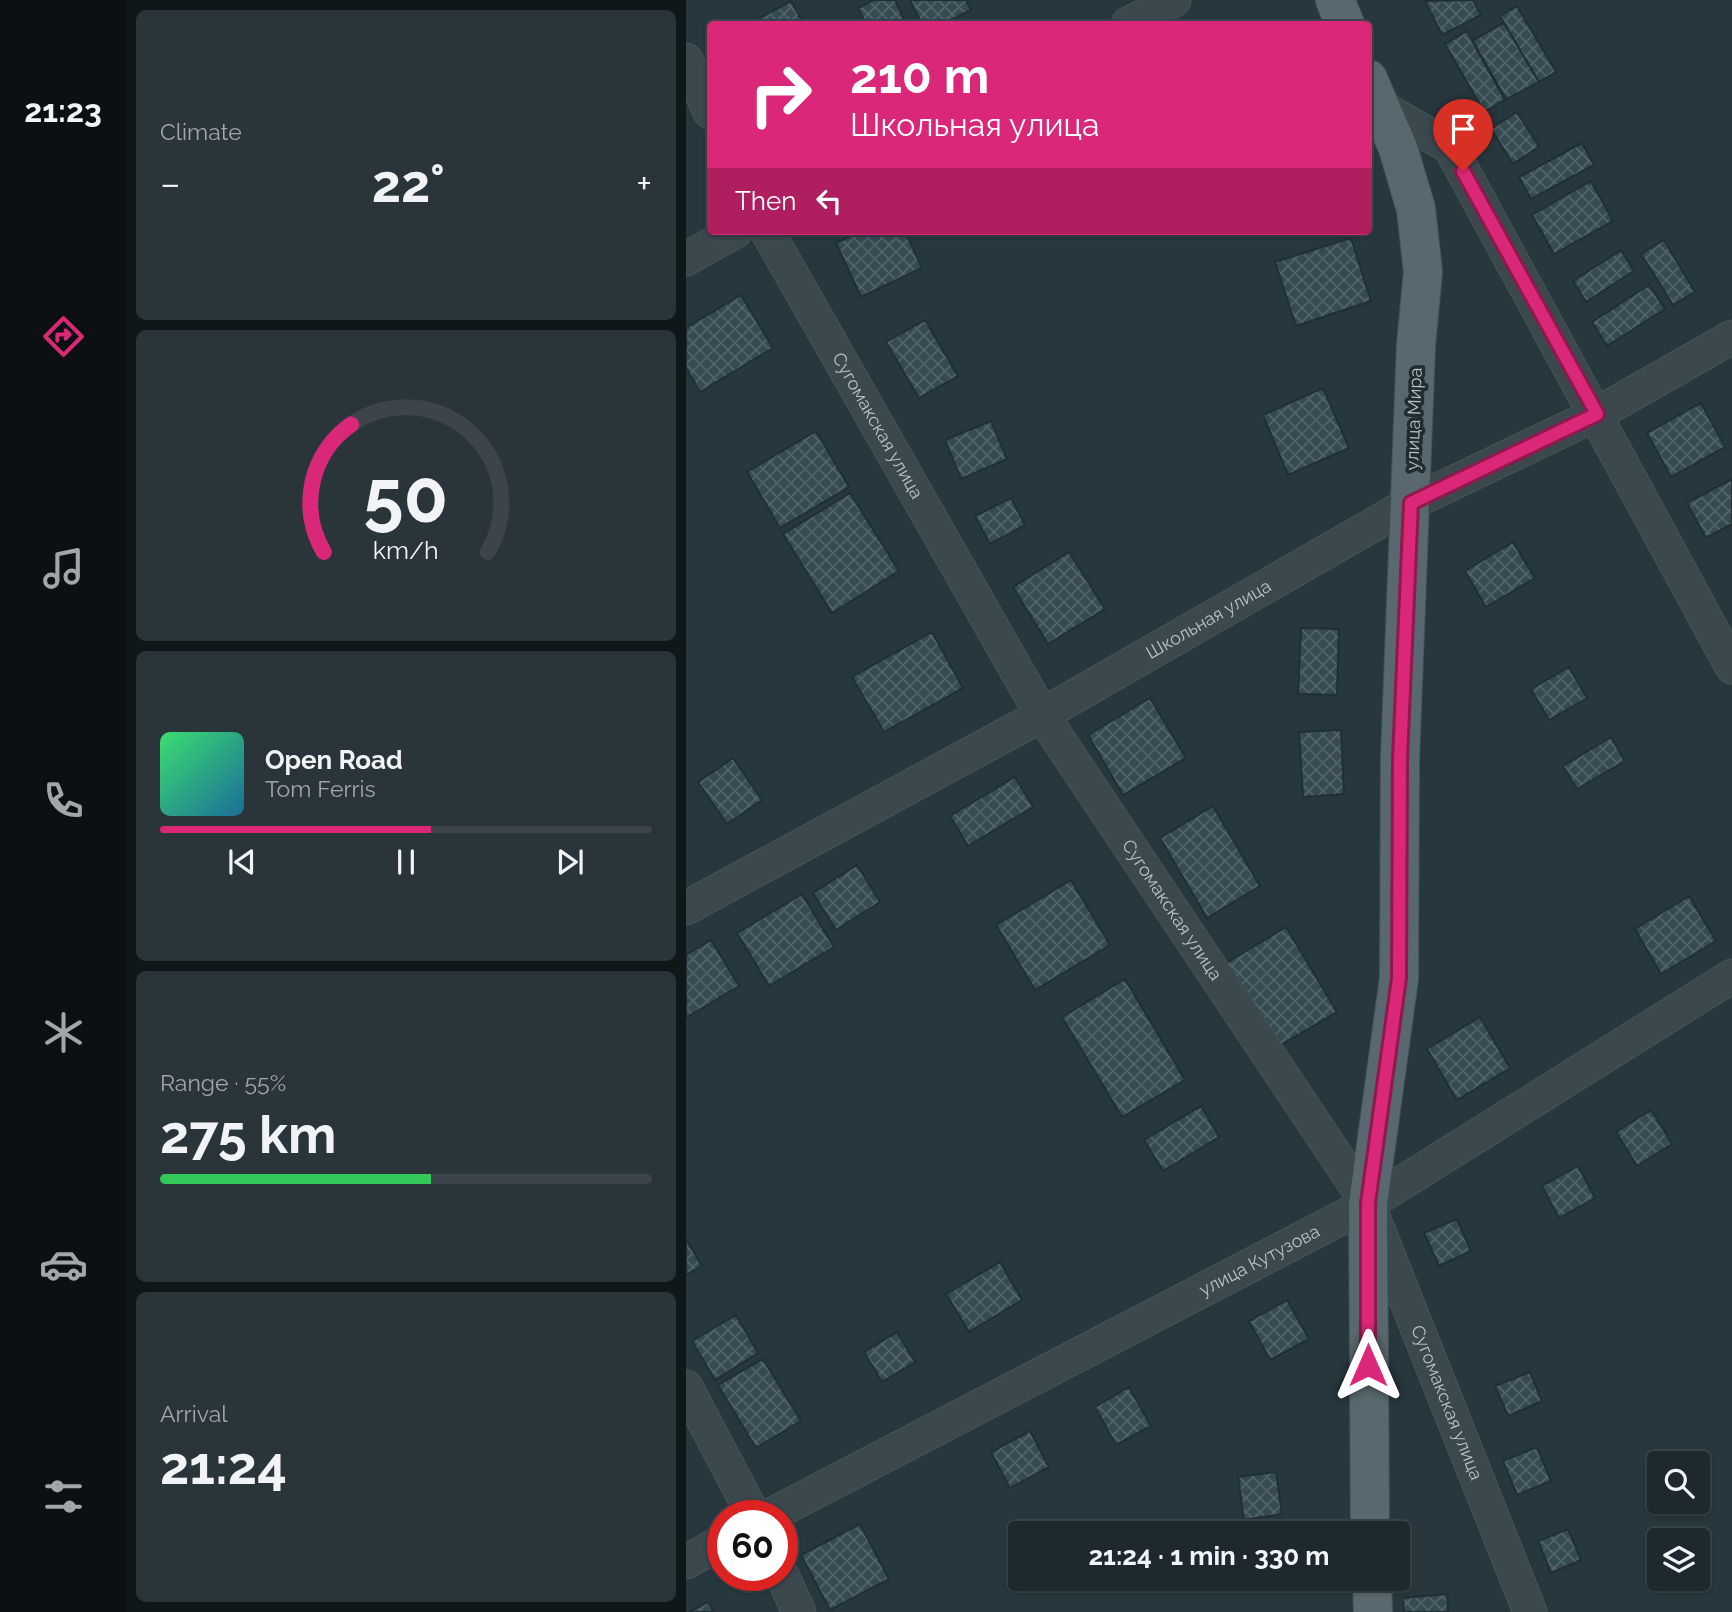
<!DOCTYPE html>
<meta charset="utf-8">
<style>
:root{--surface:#1d292e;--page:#2a353a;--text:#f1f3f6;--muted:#a0a6aa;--line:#3b454a;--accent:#db2777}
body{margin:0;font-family:Raleway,sans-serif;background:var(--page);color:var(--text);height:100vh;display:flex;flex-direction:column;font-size:26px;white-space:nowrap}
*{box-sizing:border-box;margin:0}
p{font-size:23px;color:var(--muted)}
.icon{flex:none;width:38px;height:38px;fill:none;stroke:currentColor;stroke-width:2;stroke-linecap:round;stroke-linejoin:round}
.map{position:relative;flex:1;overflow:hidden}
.side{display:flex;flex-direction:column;gap:10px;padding:10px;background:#101719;width:560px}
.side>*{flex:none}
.guide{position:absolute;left:21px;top:21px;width:665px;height:214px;border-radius:7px;box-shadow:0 2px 5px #0004,0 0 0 2px var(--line);background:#db2777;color:#fff;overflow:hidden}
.buttons{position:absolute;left:961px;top:1451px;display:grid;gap:14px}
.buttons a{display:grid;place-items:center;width:63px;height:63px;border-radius:7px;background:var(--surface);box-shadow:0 2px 5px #0004,0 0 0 2px var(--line);font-size:35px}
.speed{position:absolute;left:21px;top:1500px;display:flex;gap:14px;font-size:35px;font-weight:700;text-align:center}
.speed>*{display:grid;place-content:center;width:91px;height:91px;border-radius:50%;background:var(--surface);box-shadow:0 2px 5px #0004,0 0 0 2px var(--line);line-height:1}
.speed .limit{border:10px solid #d22;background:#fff;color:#111}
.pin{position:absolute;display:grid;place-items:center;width:60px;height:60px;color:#fff;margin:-72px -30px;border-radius:50% 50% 50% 0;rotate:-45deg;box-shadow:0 0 7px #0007}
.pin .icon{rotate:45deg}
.me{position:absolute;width:77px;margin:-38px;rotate:0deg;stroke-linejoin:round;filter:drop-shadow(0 0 5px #0008)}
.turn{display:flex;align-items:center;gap:24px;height:147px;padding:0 28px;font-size:32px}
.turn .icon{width:91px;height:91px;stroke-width:2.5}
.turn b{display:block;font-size:49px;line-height:60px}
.then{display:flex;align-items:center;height:66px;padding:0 28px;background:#0003;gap:14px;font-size:26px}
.big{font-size:52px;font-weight:700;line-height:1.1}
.side .card{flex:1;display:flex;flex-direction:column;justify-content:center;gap:10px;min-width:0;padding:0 24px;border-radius:10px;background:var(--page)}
.side .dial{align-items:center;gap:0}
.dial svg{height:182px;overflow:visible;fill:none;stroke:var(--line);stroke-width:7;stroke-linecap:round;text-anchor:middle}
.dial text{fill:var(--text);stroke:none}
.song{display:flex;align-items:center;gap:21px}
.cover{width:84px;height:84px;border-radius:10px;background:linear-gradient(135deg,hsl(140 70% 55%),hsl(200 70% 35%))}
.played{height:7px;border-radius:4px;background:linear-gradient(90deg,var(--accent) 55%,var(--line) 55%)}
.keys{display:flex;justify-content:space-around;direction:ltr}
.heat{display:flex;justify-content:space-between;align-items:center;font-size:38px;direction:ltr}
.charge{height:10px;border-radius:5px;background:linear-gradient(90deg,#34c759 55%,var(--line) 0)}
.trip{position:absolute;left:322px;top:1521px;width:402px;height:70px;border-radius:7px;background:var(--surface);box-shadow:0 2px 5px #0004,0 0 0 2px var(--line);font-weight:700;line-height:70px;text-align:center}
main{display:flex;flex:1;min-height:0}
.menu{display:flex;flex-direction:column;width:126px;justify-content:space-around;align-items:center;background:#0c1012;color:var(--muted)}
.menu .icon{width:49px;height:49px}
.menu .on{color:var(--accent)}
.menu b{font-size:32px;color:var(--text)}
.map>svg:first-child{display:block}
.building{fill:url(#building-cross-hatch);stroke:#212f35;stroke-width:2}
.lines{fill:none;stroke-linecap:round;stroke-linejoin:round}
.minor-casing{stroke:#47545a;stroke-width:35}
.major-casing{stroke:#47545a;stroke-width:40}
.minor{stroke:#3b484e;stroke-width:33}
.major{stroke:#59686e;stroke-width:38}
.route-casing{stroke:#8e194d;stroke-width:18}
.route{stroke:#db2777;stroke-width:12}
.labels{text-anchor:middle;stroke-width:7;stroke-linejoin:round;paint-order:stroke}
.street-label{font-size:18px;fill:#b7c3c9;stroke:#1f2d33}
</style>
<main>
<nav class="menu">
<b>21:23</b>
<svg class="icon on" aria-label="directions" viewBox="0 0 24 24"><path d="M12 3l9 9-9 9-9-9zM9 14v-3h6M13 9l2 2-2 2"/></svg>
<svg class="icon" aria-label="music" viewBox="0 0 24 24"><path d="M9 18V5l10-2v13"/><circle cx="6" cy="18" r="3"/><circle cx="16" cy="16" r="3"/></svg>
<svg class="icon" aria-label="phone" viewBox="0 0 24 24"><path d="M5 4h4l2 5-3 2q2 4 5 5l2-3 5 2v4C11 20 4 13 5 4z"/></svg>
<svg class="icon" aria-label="climate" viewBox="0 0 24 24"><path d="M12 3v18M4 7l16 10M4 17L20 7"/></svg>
<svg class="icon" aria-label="car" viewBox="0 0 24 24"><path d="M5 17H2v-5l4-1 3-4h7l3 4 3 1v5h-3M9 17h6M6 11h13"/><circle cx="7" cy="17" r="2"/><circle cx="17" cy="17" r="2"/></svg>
<svg class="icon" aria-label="filters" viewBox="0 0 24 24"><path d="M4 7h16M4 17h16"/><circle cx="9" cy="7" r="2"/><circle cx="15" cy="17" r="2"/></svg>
</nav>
<section class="side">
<div class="card"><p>Climate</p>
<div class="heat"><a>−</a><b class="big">22°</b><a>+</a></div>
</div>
<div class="card dial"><svg viewBox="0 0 100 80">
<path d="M14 69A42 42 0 1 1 86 69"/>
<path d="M14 69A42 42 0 0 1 26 13" stroke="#db2777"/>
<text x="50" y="56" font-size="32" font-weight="700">50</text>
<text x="50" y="72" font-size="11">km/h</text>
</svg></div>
<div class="card">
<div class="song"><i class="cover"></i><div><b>Open Road</b><p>Tom Ferris</p></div></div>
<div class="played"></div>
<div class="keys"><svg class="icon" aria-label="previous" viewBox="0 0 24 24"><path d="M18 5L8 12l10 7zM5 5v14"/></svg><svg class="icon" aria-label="pause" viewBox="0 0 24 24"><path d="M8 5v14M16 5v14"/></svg><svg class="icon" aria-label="next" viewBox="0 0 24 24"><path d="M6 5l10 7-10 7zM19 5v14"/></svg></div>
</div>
<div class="card"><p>Range · 55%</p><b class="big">275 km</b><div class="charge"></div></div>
<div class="card"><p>Arrival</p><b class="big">21:24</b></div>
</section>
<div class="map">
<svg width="1046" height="1612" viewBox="0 0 1046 1612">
<defs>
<pattern id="building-cross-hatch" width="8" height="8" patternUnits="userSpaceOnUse" patternTransform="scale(1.75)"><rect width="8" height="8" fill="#364a52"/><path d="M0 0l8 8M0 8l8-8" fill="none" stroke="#51626a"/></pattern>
</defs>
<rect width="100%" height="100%" fill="#27373e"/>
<path class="building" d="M188,0H209L220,24H180L172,8Z
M224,0H280L285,10L257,24H236Z
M787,0L795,15L756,35L739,1Z
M105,1L118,24H63Z
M831,6L870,72L853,82L814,16Z
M818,23L853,82L819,100L786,41Z
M781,31L820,99L798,112L759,44Z
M831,112L853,147L827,164L805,129Z
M896,143L908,165L845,199L833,177Z
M905,181L927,221L868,254L846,215Z
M175,231H219L236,268L175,297L150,243Z
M665,238L685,301L610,326L589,262Z
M978,240L1009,292L987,305L955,254Z
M935,250L948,271L900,302L887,281Z
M963,285L979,309L921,346L906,322Z
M55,295L87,348L14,392L0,368V328Z
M239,320L272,376L233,398L200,342Z
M637,388L663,448L602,475L577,415Z
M1015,403L1039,447L985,477L961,433Z
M305,421L321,459L275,479L259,440Z
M130,431L163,487L94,528L61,472Z
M1046,479V524L1020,538L1001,503Z
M164,493L213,571L146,613L97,534Z
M325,498L339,525L304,544L289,516Z
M827,542L849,578L800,607L779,571Z
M383,552L419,609L362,644L327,587Z
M615,628L653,629L651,695L612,694Z
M246,632L277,688L198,732L166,677Z
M883,667L901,698L863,720L845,689Z
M464,698L500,758L437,795L402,735Z
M655,730L658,794L617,797L613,732Z
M925,737L939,761L891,789L877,766Z
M47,758L76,800L41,824L12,782Z
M329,777L347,807L282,846L264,816Z
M527,806L574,886L521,918L474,838Z
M171,865L194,902L150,930L127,893Z
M385,880L424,945L349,990L310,925Z
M116,894L148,947L83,986L51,933Z
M1003,896L1030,941L975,974L949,929Z
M600,927L651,1012L588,1049L537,965Z
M25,940L53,986L0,1018V955Z
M439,979L499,1080L436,1117L376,1017Z
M794,1017L824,1068L771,1100L741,1049Z
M515,1106L533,1137L477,1171L458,1140Z
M965,1110L986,1144L951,1166L930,1132Z
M892,1166L909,1198L873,1218L856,1186Z
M771,1219L785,1251L753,1266L738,1233Z
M0,1239L16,1266L0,1275Z
M314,1262L336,1300L283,1332L260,1294Z
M601,1300L623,1339L584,1360L563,1321Z
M50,1315L72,1353L29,1380L6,1341Z
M211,1332L229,1362L196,1382L178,1352Z
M77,1359L115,1421L70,1448L32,1385Z
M844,1372L856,1401L822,1416L809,1386Z
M443,1387L465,1426L430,1445L409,1407Z
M344,1431L363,1467L324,1488L305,1452Z
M851,1447L865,1481L831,1495L817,1461Z
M590,1472L596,1514L558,1520L552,1477Z
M174,1524L203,1579L144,1610L115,1555Z
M882,1529L895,1560L865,1573L852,1541Z
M761,1594L762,1612H718L717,1598Z
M22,1602L28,1612H3Z"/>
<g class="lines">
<g class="minor-casing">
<g id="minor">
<path d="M442,24L488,0"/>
<path d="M0,60L24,112"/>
<path d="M695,107L764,147L1046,667"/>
<path id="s1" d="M81,231L356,715L682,1204L844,1612"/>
<path d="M0,259L50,231"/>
<path id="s2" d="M0,908L356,715L725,503L911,414L1046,337"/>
<path d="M0,1387L68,1516"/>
<path id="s3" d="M83,1516L682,1204L1046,976"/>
<path d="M0,1562L37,1541"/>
<path d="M96,1575L113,1612"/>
</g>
</g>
<g class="major-casing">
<path id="major" d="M649,0L659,24
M682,79L712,148L730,209L737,272L730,345L714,759L713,978L682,1204L684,1533
M686,1578L687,1612"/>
</g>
<use href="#minor" class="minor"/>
<use href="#major" class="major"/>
</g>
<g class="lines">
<g class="route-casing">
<path id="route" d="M682,1365V1203L713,978L714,759L725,503L911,414L777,171"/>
</g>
<use href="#route" class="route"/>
</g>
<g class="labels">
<g class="street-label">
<text transform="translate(728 419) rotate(-88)" y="6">улица Мира</text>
<text dy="6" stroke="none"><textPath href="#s1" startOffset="224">Сугомакская улица</textPath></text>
<text dy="6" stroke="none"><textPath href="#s2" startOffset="597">Школьная улица</textPath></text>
<text dy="6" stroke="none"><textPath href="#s1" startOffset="791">Сугомакская улица</textPath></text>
<text dy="6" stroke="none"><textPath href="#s3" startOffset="553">улица Кутузова</textPath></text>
<text dy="6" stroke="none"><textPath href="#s1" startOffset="1358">Сугомакская улица</textPath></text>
</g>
</g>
</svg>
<div class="buttons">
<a><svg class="icon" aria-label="search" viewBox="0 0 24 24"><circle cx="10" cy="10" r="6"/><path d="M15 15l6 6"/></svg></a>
<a><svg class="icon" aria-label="layers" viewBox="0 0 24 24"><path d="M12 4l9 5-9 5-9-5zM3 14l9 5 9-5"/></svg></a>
</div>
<div class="speed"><div class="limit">60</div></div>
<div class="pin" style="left:777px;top:171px;background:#d93025"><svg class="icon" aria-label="arrive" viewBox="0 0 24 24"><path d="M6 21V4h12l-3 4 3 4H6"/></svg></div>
<svg class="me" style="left:682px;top:1365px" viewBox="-20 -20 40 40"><path d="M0-17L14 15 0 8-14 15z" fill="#db2777" stroke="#fff" stroke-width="4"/></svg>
<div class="trip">21:24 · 1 min · 330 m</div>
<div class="guide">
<div class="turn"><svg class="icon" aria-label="right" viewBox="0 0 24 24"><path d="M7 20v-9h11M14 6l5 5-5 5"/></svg><div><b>210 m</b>Школьная улица</div></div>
<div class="then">Then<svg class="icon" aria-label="left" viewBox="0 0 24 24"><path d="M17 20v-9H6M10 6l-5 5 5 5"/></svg></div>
</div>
</div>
</main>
